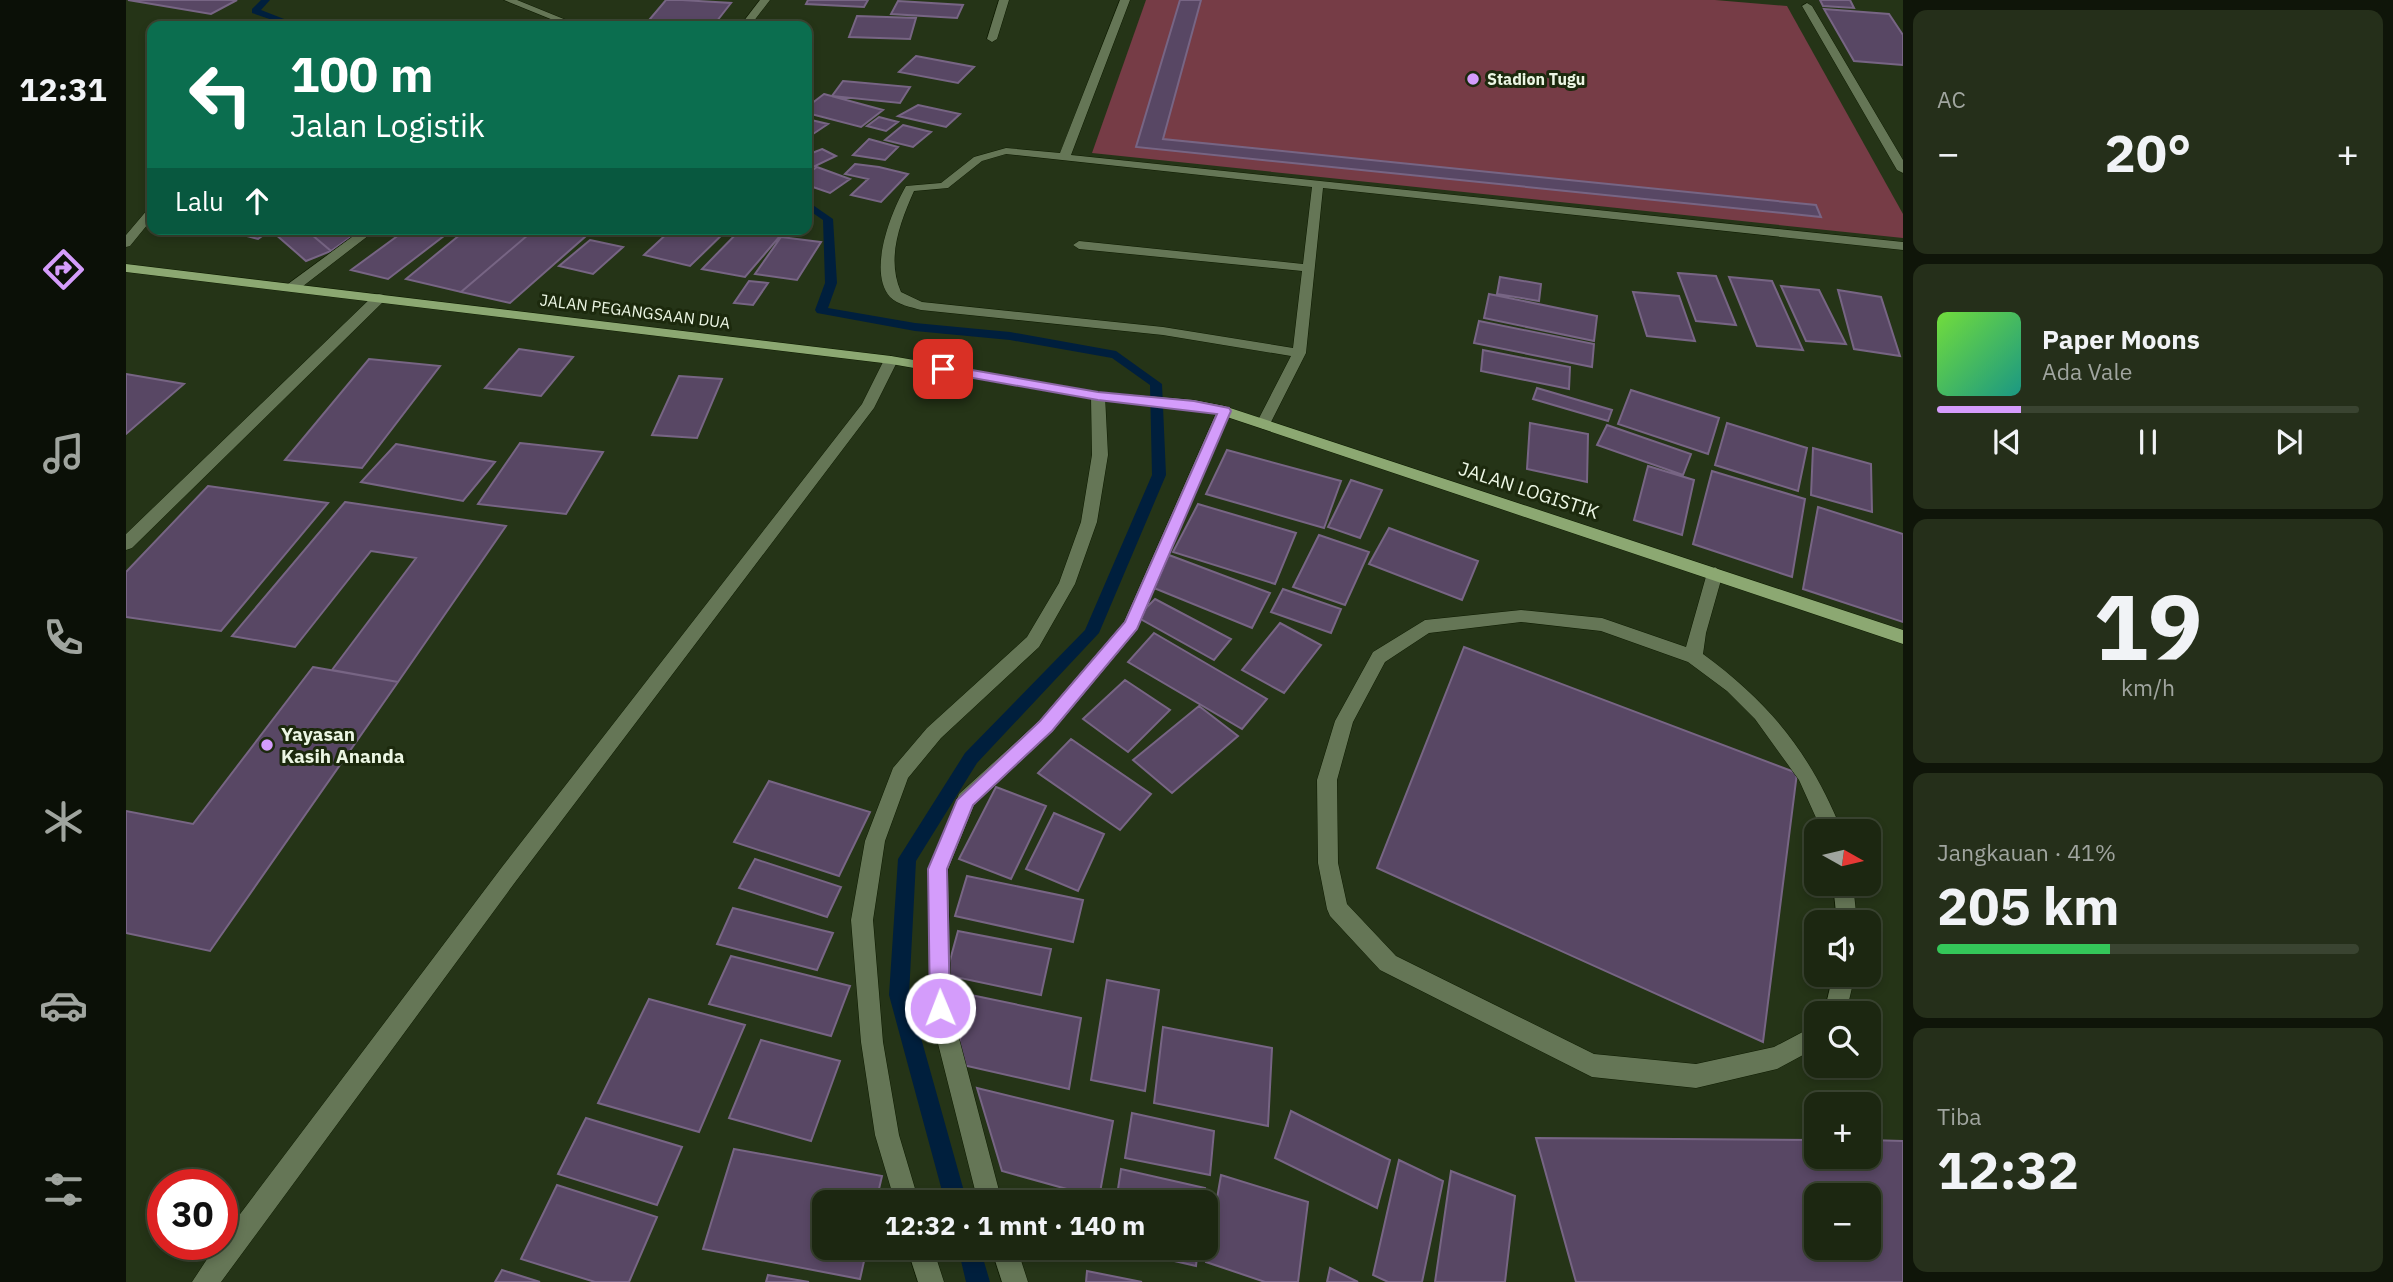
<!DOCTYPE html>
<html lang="id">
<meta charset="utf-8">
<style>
:root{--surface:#1c2711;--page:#252f1a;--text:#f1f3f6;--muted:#a0a59f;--line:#3a4431;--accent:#d49cfb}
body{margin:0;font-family:"IBM Plex Sans",sans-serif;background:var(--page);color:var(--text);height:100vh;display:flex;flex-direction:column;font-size:26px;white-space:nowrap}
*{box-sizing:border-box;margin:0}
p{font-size:23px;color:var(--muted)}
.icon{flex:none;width:38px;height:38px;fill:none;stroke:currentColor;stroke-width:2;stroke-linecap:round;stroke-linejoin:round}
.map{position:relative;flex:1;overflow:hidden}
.details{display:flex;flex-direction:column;gap:10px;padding:10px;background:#0f1509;width:490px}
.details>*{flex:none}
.top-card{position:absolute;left:21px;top:21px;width:665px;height:214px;border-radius:14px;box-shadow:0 4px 10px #0003,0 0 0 2px var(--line);background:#0b6e4f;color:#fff;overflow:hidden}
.needle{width:46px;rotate:98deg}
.controls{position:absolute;left:1678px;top:819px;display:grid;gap:14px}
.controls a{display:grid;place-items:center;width:77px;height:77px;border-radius:14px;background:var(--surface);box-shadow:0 4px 10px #0003,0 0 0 2px var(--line);font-size:35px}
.speed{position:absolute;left:21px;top:1169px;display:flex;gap:14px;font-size:35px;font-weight:700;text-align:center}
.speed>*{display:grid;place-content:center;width:91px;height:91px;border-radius:50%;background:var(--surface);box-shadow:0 4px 10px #0003,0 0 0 2px var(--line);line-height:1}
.speed .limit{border:10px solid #d22;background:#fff;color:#111}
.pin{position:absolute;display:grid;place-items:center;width:60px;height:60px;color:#fff;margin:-30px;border-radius:14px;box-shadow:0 4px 10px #0006}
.me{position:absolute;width:77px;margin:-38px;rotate:359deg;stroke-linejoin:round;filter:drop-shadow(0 0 5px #0008)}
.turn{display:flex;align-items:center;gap:24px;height:147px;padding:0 28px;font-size:32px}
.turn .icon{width:91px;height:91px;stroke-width:2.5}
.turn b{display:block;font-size:49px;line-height:60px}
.then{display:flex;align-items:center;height:66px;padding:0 28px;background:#0003;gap:14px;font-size:26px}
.big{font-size:52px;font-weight:800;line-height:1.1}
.details .widget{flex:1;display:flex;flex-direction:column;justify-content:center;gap:10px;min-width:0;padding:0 24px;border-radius:14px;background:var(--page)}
.details .dial{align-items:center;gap:0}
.dial b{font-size:91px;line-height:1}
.song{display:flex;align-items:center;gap:21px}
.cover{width:84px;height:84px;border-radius:10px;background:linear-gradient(135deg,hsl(100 70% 55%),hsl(170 70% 35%))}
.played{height:7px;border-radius:4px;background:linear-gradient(90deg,var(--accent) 20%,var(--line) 20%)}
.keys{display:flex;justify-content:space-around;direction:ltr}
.heat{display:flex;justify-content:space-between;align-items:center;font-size:38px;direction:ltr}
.charge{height:10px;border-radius:5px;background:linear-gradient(90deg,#34c759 41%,var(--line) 0)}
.trip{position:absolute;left:686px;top:1190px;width:406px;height:70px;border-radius:14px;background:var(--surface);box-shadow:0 4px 10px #0003,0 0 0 2px var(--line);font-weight:800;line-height:70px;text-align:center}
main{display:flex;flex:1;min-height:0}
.menu{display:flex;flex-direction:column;width:126px;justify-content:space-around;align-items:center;background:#0b1007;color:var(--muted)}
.menu .icon{width:49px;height:49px}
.menu .on{color:var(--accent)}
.menu b{font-size:32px;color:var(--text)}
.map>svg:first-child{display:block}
.green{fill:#763c46}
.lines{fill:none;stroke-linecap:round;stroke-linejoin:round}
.stream{fill:#001f3d;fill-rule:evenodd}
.building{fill:#584764;stroke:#776584;stroke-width:2;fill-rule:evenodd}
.minor-casing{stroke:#0e1b01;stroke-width:1}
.major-casing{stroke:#0e1b01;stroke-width:1}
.minor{fill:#657656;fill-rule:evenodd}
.major{fill:#8ca872;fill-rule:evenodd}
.route{fill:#d49cfb;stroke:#8a65a3;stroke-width:2}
.poi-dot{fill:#d49cfb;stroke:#1c290d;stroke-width:2.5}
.labels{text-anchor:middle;stroke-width:6;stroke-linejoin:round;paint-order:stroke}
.far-poi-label{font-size:16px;font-weight:bold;fill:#ecf6e4;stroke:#1c290d;text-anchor:start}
.far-street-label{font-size:16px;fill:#ecf6e4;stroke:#1c290d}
.street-label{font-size:19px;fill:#ecf6e4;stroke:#1c290d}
.poi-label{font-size:19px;font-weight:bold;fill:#ecf6e4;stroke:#1c290d;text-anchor:start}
</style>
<main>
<nav class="menu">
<b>12:31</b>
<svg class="icon on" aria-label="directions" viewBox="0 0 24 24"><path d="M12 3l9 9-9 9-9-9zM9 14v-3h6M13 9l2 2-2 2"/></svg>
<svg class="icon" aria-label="music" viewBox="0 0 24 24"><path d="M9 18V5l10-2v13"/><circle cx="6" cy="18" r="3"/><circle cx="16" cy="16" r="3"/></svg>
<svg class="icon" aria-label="phone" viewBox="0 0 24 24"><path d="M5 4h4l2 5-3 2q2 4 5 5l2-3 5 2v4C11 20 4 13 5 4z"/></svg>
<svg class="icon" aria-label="climate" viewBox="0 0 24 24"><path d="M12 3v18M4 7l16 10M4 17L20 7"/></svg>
<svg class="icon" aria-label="car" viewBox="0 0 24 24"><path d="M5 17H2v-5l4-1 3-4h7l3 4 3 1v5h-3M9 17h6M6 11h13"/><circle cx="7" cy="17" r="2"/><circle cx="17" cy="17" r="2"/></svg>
<svg class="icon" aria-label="filters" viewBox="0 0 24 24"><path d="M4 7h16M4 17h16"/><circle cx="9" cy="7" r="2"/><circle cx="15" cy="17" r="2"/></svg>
</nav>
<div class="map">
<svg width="1777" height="1282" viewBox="0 0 1777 1282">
<rect width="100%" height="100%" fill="#253417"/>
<path class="green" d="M1020,0H1589L1661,6L1777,214V238L966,153Z"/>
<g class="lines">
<path class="stream" d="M135,0H144L135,10L176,26H164L126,13V9Z
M681,201L707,219L711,283L702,308L789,323L884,332L990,351L1036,384L1040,475L973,633L851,763L790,861L783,995L841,1202H819L763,995L772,859L839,753L959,630L1026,475L1024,385L986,358L884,340L789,331L691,313L689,310L699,283L697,220L681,209Z
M832,1248H854L864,1282H840Z"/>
</g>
<path class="building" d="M2,0H111L85,14Z
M540,0H556L605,3L587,26H518Z
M682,0H742L738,7L680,4Z
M1054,0H1075L1037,139L1690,205L1695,217L1010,147Z
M1694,0H1724L1728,8L1697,6Z
M772,1L837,5L831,18L765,14Z
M1698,9L1763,14L1777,35V65L1728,61Z
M731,16L790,18L784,39L723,37Z
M790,56L848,67L832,83L773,72Z
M717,81L784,87L774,103L706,96Z
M698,94L757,110L735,127L681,113V107Z
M792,105L834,114L820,127L772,116Z
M753,117L772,122L760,131L741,126Z
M681,119L702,124L681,138Z
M777,125L805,132L787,147L759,140Z
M743,139L772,147L759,160L727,155Z
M696,149L710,156L681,170V155Z
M729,164L753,167L782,174L755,202L725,195L742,179L719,174Z
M691,167L724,179L704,193L681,185V174Z
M95,229H146L132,239Z
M157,229H179L205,251L180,261L148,233Z
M179,229H236L205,251Z
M281,229H327L262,279L225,270Z
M341,229H409L335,292L280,279Z
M409,229H428L460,236L384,303L335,292Z
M546,229H602L564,266L518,255Z
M615,229H660L619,277L576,269Z
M655,237L695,242L671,280L629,274Z
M464,240L497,247L467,274L433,266Z
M1552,273L1590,276L1610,325L1570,321Z
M1374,277L1415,284L1413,301L1371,294Z
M1603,277L1646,281L1677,350L1631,346Z
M623,281L642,283L627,305L608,303Z
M1655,286L1693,290L1720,344L1680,341Z
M1712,290L1755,297L1774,356L1728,349Z
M1507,292L1553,296L1569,341L1521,336Z
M1363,294L1471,316L1468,341L1358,318Z
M1353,321L1468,344L1466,367L1348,343Z
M393,349L447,357L415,396L359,388Z
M1357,350L1444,367L1443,389L1355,371Z
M243,359L314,366L236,468L159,460Z
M0,374L58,384L0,434Z
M553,376L596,379L571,438L526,435Z
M1411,388L1486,410L1482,421L1407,399Z
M1505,390L1593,418L1582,454L1492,424Z
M1404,423L1462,434L1461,482L1401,469Z
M1601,423L1681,448L1672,491L1589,465Z
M1481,425L1565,454L1557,475L1471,445Z
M394,443L477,452L440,514L352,504Z
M270,444L369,462L337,501L235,482Z
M1687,448L1745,464L1746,512L1685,495Z
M1101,450L1215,481L1198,528L1080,494Z
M1522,466L1568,480L1556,535L1508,520Z
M1586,471L1679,499L1666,577L1567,544Z
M1225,480L1256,490L1234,538L1202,527Z
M82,486L202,503L95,631L0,617V572Z
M219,502L380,526L272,682L206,670L290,558L245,551L169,647L106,636Z
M1072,504L1170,533L1149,584L1047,552Z
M1692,507L1777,534V622L1677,589Z
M1263,528L1352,561L1336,600L1243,564Z
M1193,535L1243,552L1219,605L1167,587Z
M1043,555L1144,593L1126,628L1023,586Z
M1157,589L1215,609L1205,633L1145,612Z
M1029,599L1105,639L1088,660L1011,617Z
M1154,623L1195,645L1158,693L1116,670Z
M1028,633L1141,699L1116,729L1002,662Z
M1338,647L1671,773L1637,1042L1251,868Z
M187,667L272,682L84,951L0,933V811L67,824Z
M999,680L1044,710L1002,752L957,719Z
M1073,706L1112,736L1046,793L1007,760Z
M945,739L1025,794L994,830L912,773Z
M643,781L744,812L713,876L608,842Z
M870,787L920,806L885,879L833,859Z
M928,813L978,834L952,891L900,869Z
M629,859L715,887L701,917L613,888Z
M841,876L957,900L947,942L829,916Z
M607,908L707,933L691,970L591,944Z
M832,931L925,949L915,995L820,975Z
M605,956L724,986L705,1036L583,1004Z
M981,980L1033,990L1019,1091L965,1080Z
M845,995L955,1018L943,1089L828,1063Z
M523,999L619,1025L573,1132L472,1103Z
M1037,1027L1146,1048L1142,1126L1028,1103Z
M635,1040L714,1061L685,1141L603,1118Z
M851,1088L987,1121L973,1198L876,1171Z
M1165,1111L1264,1160L1251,1208L1149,1158Z
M1006,1113L1088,1131L1084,1175L999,1158Z
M460,1118L556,1147L531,1205L432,1174Z
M1410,1138L1690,1140V1157H1743V1140L1777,1141V1282H1450ZM1690,1195H1743V1248H1690Z
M608,1149L756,1176L750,1202H698V1248H741L734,1279L577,1249Z
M1273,1160L1317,1181L1296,1282H1262L1247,1275Z
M995,1169L1079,1188L1077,1202H990Z
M1325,1171L1389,1196L1379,1282H1309Z
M1095,1175L1182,1202L1172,1282H1139L1080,1262Z
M431,1185L531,1217L503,1282H469L395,1259Z
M992,1248H1072L1070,1266Z
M1204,1268L1232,1282H1201Z
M376,1270L414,1282H369Z
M961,1271L1016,1282H960Z
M642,1275L683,1282H640Z"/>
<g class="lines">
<g class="minor-casing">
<path id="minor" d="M378,0H391L455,26H442Z
M634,0H644L624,26H614Z
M873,0H883L871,39L866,42L861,39Z
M994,0H1004L945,155L1777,242V250L1197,188L1180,353L1144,424L1137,429L1130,424L1165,356L1037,335L795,310C785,307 772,305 764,297C741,271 766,210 780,186L815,183L848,157L880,148L934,153ZM880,154L1186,187L1177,264L953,241L947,245L953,249L1176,271L1167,348L1037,327L796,302L775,292C760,258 774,223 788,191L822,188L856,161Z
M1681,3L1686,6L1777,160V173L1771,170L1676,6Z
M26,208V219L4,246L0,247V235L22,209Z
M237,229H251L172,290H162V284Z
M253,294L258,295V301L6,548L0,550V534L248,295Z
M765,356L772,360L748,408L390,881L95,1282H66L91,1244H96V1238L376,867L736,404L758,360Z
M972,392L979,396L982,455L971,522L949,584L913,647L815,738L782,778L759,841L747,920L757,1042L773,1135L793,1202H769L749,1135L735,1042L725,920L739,841L767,768L801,728L901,637L933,583L955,522L966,455L965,396Z
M1098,406L1105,411L1011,630L927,731L848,805L822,869L825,1008L876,1202H852L803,1008L802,869L833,794L913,721L998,622L1091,411Z
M1589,567L1597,573L1580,633L1577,654C1645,704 1684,753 1716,831H1696L1673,780L1629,719L1601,691L1562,662L1475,631L1395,622L1303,633L1259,662L1227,722L1211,780L1212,863L1221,904L1270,956L1468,1054L1570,1064L1648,1047L1690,1025V1048L1651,1069L1570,1088L1466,1077L1254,970L1204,916L1201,909L1192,863L1191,780L1209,721L1247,652L1299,620L1395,610L1476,618L1560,647L1581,573Z
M1707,884H1727L1731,922H1711Z
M1707,975H1729L1720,1013H1698Z
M781,1248H807L818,1282H792Z
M865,1248H891L902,1282H876Z"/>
</g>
<g class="major-casing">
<path id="major" d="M0,264L765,356L972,392L1067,400L1098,406L1777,630V644L1095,415L1067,410L972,400L765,364L0,272Z"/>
</g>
<use href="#minor" class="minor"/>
<use href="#major" class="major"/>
</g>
<path class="route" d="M817,365L972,392L1068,401L1103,408L1105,411L1011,629L926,731L847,805L821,869L824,1008L821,1015L814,1018L807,1015L804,1008L802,869L831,800L914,721L999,622L1091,414L972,400L813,372V366Z"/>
<g class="poi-dot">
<circle cx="1347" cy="79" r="7"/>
<circle cx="141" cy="745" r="7"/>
</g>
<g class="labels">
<g class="far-poi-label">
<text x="1361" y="85">Stadion Tugu</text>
</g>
<g class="far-street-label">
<text transform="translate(509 311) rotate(7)" y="6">JALAN PEGANGSAAN DUA</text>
</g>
<g class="street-label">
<text transform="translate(1403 490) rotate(18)" y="7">JALAN LOGISTIK</text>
</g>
<g class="poi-label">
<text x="155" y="741">Yayasan<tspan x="155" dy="22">Kasih Ananda</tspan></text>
</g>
</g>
</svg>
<div class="controls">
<a><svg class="needle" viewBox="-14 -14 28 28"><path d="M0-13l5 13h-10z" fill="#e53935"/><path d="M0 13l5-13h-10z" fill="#a0a59f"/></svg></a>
<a><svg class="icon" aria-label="sound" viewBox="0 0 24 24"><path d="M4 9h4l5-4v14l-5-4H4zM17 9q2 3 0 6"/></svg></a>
<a><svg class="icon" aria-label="search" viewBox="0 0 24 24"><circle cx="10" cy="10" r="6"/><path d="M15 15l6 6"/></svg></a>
<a>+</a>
<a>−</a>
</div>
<div class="speed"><div class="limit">30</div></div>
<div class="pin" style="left:817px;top:369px;background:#d93025"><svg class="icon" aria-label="arrive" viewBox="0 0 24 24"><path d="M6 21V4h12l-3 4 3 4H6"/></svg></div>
<svg class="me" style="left:814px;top:1008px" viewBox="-20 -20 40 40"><circle r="17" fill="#d49cfb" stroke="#fff" stroke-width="3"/><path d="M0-11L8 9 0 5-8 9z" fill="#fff"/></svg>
<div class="trip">12:32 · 1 mnt · 140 m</div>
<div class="top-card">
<div class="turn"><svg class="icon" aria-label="left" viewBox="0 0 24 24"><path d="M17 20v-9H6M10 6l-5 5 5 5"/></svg><div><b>100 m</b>Jalan Logistik</div></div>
<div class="then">Lalu<svg class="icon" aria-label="ahead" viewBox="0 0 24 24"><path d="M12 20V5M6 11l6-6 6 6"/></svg></div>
</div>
</div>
<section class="details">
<div class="widget"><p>AC</p>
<div class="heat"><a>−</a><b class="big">20°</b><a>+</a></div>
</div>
<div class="widget">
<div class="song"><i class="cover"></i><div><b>Paper Moons</b><p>Ada Vale</p></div></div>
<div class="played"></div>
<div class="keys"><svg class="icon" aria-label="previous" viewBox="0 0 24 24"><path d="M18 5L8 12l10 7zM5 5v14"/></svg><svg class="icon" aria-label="pause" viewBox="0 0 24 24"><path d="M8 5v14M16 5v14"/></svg><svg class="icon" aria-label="next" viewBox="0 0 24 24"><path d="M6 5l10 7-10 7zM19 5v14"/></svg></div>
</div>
<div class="widget dial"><b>19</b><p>km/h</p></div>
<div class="widget"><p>Jangkauan · 41%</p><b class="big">205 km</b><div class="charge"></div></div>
<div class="widget"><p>Tiba</p><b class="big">12:32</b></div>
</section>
</main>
